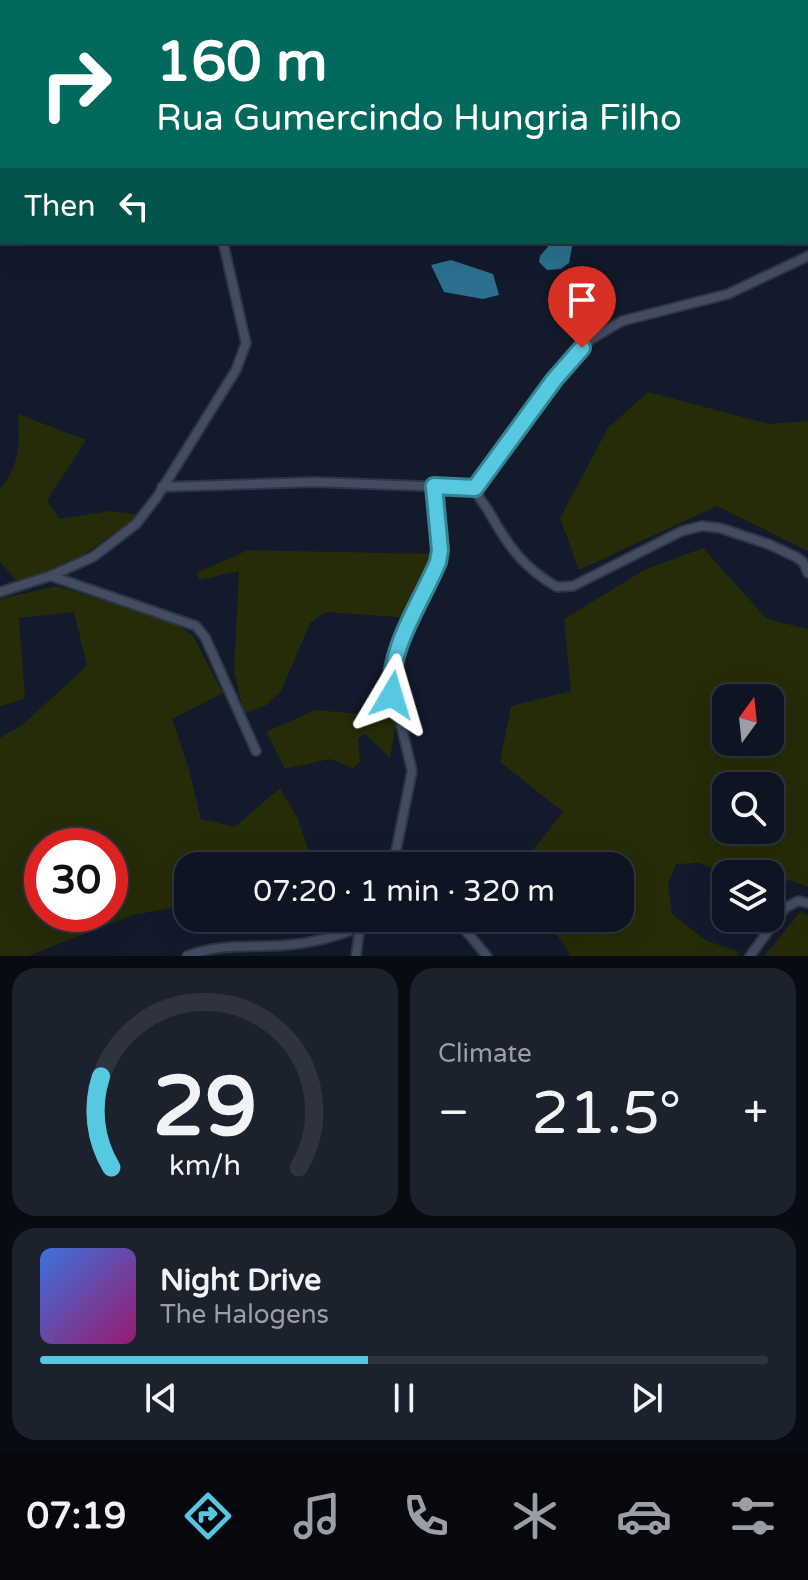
<!DOCTYPE html>
<meta charset="utf-8">
<style>
:root{--surface:#0e1421;--page:#1c212e;--text:#f1f3f6;--muted:#9b9ea5;--line:#2e333f;--accent:#56c9e0}
body{margin:0;font-family:"Varela Round",sans-serif;background:var(--page);color:var(--text);height:100vh;display:flex;flex-direction:column;font-size:30px;white-space:nowrap}
*{box-sizing:border-box;margin:0}
p{font-size:26px;color:var(--muted)}
.icon{flex:none;width:44px;height:44px;fill:none;stroke:currentColor;stroke-width:2;stroke-linecap:round;stroke-linejoin:round}
.map{position:relative;height:956px;overflow:hidden}
.panel{display:flex;flex-direction:column;gap:12px;padding:12px;background:#080b12;flex:1}
.panel>*{flex:none}
.hud{position:absolute;left:0px;top:0px;width:808px;height:244px;box-shadow:0 8px 32px #0002,0 0 0 2px var(--line);background:#00695c;color:#fff;overflow:hidden}
.needle{width:52px;rotate:15deg}
.tools{position:absolute;left:712px;top:684px;display:grid;gap:16px}
.tools a{display:grid;place-items:center;width:72px;height:72px;border-radius:16px;background:var(--surface);box-shadow:0 8px 32px #0002,0 0 0 2px var(--line);font-size:40px}
.speed{position:absolute;left:24px;top:828px;display:flex;gap:16px;font-size:40px;font-weight:700;text-align:center}
.speed>*{display:grid;place-content:center;width:104px;height:104px;border-radius:50%;background:var(--surface);box-shadow:0 8px 32px #0002,0 0 0 2px var(--line);line-height:1}
.speed .limit{border:12px solid #d22;background:#fff;color:#111}
.pin{position:absolute;display:grid;place-items:center;width:68px;height:68px;color:#fff;margin:-82px -34px;border-radius:50% 50% 50% 0;rotate:-45deg;box-shadow:0 0 8px #0007}
.pin .icon{rotate:45deg}
.me{position:absolute;width:88px;margin:-44px;rotate:7deg;stroke-linejoin:round;filter:drop-shadow(0 0 6px #0008)}
.turn{display:flex;align-items:center;gap:28px;height:168px;padding:0 24px;font-size:36px}
.turn .icon{width:104px;height:104px;stroke-width:2.5}
.turn b{display:block;font-size:56px;line-height:68px}
.then{display:flex;align-items:center;height:76px;padding:0 24px;background:#0003;gap:16px;font-size:30px}
.big{font-size:60px;font-weight:600;line-height:1.1}
.panel .card{flex:1;display:flex;flex-direction:column;justify-content:center;gap:12px;min-width:0;padding:0 28px;border-radius:24px;background:var(--page)}
.panel .dial{align-items:center;gap:0}
.dial svg{height:208px;overflow:visible;fill:none;stroke:var(--line);stroke-width:7;stroke-linecap:round;text-anchor:middle}
.dial text{fill:var(--text);stroke:none}
.song{display:flex;align-items:center;gap:24px}
.cover{width:96px;height:96px;border-radius:12px;background:linear-gradient(135deg,hsl(220 70% 55%),hsl(320 70% 35%))}
.played{height:8px;border-radius:4px;background:linear-gradient(90deg,var(--accent) 45%,var(--line) 45%)}
.keys{display:flex;justify-content:space-around;direction:ltr}
.heat{display:flex;justify-content:space-between;align-items:center;font-size:44px;direction:ltr}
.panel .tiles{flex:1;display:grid;gap:12px;grid-template-columns:1fr 1fr}
.card:last-child{grid-column:span 2}
.trip{position:absolute;left:174px;top:852px;width:460px;height:80px;border-radius:24px;background:var(--surface);box-shadow:0 8px 32px #0002,0 0 0 2px var(--line);font-weight:600;line-height:80px;text-align:center}
.tabs{display:flex;height:128px;justify-content:space-around;align-items:center;background:#06080d;color:var(--muted)}
.tabs .icon{width:56px;height:56px}
.tabs .selected{color:var(--accent)}
.tabs b{font-size:36px;color:var(--text)}
.map>svg:first-child{display:block}
.green{fill:#262c08;fill-rule:evenodd}
.water{fill:#2b718f}
.lines{fill:none;stroke-linecap:round;stroke-linejoin:round}
.street-casing{stroke:#303543;stroke-width:12}
.street{stroke:#424d62;stroke-width:8}
.route-casing{stroke:#388392;stroke-width:20}
.route{stroke:#56c9e0;stroke-width:14}
</style>
<div class="map">
<svg width="808" height="956" viewBox="0 0 808 956">
<rect width="100%" height="100%" fill="#121a2c"/>
<path class="green" d="M0,0H19L2,2V165Z
M76,0H275L274,2Z
M323,0H645L640,2Z
M654,0H808V58L806,61V2Z
M648,392L769,424L808,421V551L717,506L579,570L560,518L608,428Z
M18,414L86,440L47,501L60,519L110,511L135,514L133,520L76,560L18,582L0,562V488C20,467 20,441 18,414Z
M703,548L767,619L808,629V887L790,880L773,885L770,893V874H728L699,863L676,864L668,884L672,914L707,941L740,952L737,956H570C554,921 535,922 500,926L496,918H620V866H521L563,812L500,762L511,706L571,691L564,619L646,569ZM726,698H770V742H726ZM726,786H770V830H726Z
M248,550L433,554L410,618L326,612L310,623L281,691L266,705L244,714L234,671L239,571L200,580L196,573Z
M57,586L175,623L193,636L223,693L172,719L189,770L201,819L235,827L280,788L298,819L311,858L299,866H188V905L133,915L28,956H0V738L22,725L87,666L74,612L19,618L25,699L0,706V599ZM42,846H110V914H42Z
M389,685L396,724L390,758L365,734L358,739L360,762L353,768L330,759L285,769L266,732L315,710L360,714L378,703Z
M801,911L808,916V956H764Z"/>
<path class="water" d="M552,242H573L569,263L561,269L547,270L539,262L540,256Z
M451,260L493,274L499,295L483,299L444,292L431,265Z"/>
<g class="lines">
<g class="street-casing">
<path id="street" d="M174,2L177,0
M0,28L2,29
M806,134L808,132
M806,192L808,194
M162,487L315,482L475,488
M475,488L554,380L591,339L622,321L728,294L808,256
M475,488C477,497 483,502 488,510C507,544 522,567 557,587L573,586L682,531L702,526L720,528L768,544L796,557L803,562L808,573
M51,576L196,626L205,637L256,751
M0,592L50,576L93,557L136,524L157,497L236,370L246,343L223,242
M393,866L412,771L391,682L406,634L438,562L440,550L434,486
M455,918L487,956
M187,956C218,943 253,948 287,945C313,943 336,937 360,927
M356,956L360,927L367,918
M750,956L785,908L798,901L808,903"/>
</g>
<use href="#street" class="street"/>
</g>
<g class="lines">
<g class="route-casing">
<path id="route" d="M392,695C387,650 421,603 438,562L440,550L434,486L475,488L554,380L582,348"/>
</g>
<use href="#route" class="route"/>
</g>
</svg>
<div class="tools">
<a><svg class="needle" viewBox="-14 -14 28 28"><path d="M0-13l5 13h-10z" fill="#e53935"/><path d="M0 13l5-13h-10z" fill="#9b9ea5"/></svg></a>
<a><svg class="icon" aria-label="search" viewBox="0 0 24 24"><circle cx="10" cy="10" r="6"/><path d="M15 15l6 6"/></svg></a>
<a><svg class="icon" aria-label="layers" viewBox="0 0 24 24"><path d="M12 4l9 5-9 5-9-5zM3 14l9 5 9-5"/></svg></a>
</div>
<div class="speed"><div class="limit">30</div></div>
<div class="pin" style="left:582px;top:348px;background:#d93025"><svg class="icon" aria-label="arrive" viewBox="0 0 24 24"><path d="M6 21V4h12l-3 4 3 4H6"/></svg></div>
<svg class="me" style="left:392px;top:695px" viewBox="-20 -20 40 40"><path d="M0-17L14 15 0 8-14 15z" fill="#56c9e0" stroke="#fff" stroke-width="4"/></svg>
<div class="trip">07:20 · 1 min · 320 m</div>
<div class="hud">
<div class="turn"><svg class="icon" aria-label="right" viewBox="0 0 24 24"><path d="M7 20v-9h11M14 6l5 5-5 5"/></svg><div><b>160 m</b>Rua Gumercindo Hungria Filho</div></div>
<div class="then">Then<svg class="icon" aria-label="left" viewBox="0 0 24 24"><path d="M17 20v-9H6M10 6l-5 5 5 5"/></svg></div>
</div>
</div>
<section class="panel">
<div class="tiles">
<div class="card dial"><svg viewBox="0 0 100 80">
<path d="M14 69A42 42 0 1 1 86 69"/>
<path d="M14 69A42 42 0 0 1 10 34" stroke="#56c9e0"/>
<text x="50" y="56" font-size="32" font-weight="700">29</text>
<text x="50" y="72" font-size="11">km/h</text>
</svg></div>
<div class="card"><p>Climate</p>
<div class="heat"><a>−</a><b class="big">21.5°</b><a>+</a></div>
</div>
<div class="card">
<div class="song"><i class="cover"></i><div><b>Night Drive</b><p>The Halogens</p></div></div>
<div class="played"></div>
<div class="keys"><svg class="icon" aria-label="previous" viewBox="0 0 24 24"><path d="M18 5L8 12l10 7zM5 5v14"/></svg><svg class="icon" aria-label="pause" viewBox="0 0 24 24"><path d="M8 5v14M16 5v14"/></svg><svg class="icon" aria-label="next" viewBox="0 0 24 24"><path d="M6 5l10 7-10 7zM19 5v14"/></svg></div>
</div>
</div>
</section>
<nav class="tabs">
<b>07:19</b>
<svg class="icon selected" aria-label="directions" viewBox="0 0 24 24"><path d="M12 3l9 9-9 9-9-9zM9 14v-3h6M13 9l2 2-2 2"/></svg>
<svg class="icon" aria-label="music" viewBox="0 0 24 24"><path d="M9 18V5l10-2v13"/><circle cx="6" cy="18" r="3"/><circle cx="16" cy="16" r="3"/></svg>
<svg class="icon" aria-label="phone" viewBox="0 0 24 24"><path d="M5 4h4l2 5-3 2q2 4 5 5l2-3 5 2v4C11 20 4 13 5 4z"/></svg>
<svg class="icon" aria-label="climate" viewBox="0 0 24 24"><path d="M12 3v18M4 7l16 10M4 17L20 7"/></svg>
<svg class="icon" aria-label="car" viewBox="0 0 24 24"><path d="M5 17H2v-5l4-1 3-4h7l3 4 3 1v5h-3M9 17h6M6 11h13"/><circle cx="7" cy="17" r="2"/><circle cx="17" cy="17" r="2"/></svg>
<svg class="icon" aria-label="filters" viewBox="0 0 24 24"><path d="M4 7h16M4 17h16"/><circle cx="9" cy="7" r="2"/><circle cx="15" cy="17" r="2"/></svg>
</nav>
